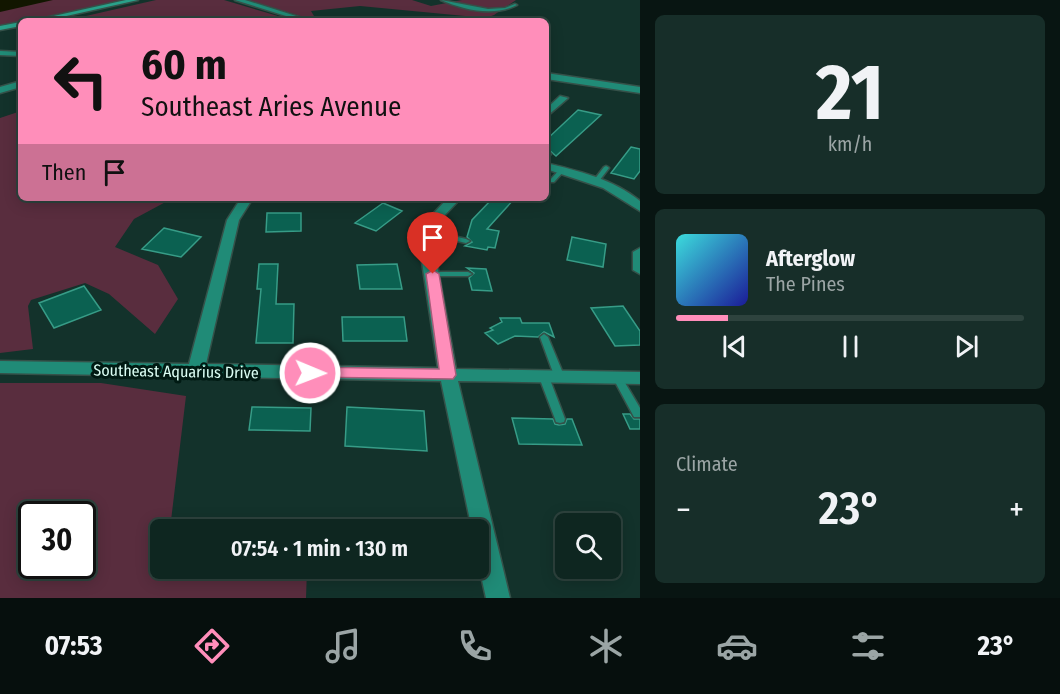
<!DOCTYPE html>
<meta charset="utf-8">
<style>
:root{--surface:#0e2620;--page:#172e29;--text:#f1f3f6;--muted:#9ba5a5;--line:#2e433e;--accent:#ff8eba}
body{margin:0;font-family:"Fira Sans Condensed",sans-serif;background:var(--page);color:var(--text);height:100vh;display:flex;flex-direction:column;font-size:22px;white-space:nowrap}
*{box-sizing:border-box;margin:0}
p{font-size:20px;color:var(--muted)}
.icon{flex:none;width:33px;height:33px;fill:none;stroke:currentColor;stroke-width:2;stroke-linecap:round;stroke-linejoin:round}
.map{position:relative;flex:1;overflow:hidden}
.drawer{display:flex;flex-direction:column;gap:15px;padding:15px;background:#081512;width:420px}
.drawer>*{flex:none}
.top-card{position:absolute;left:18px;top:18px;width:531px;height:183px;border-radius:9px;box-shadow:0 3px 15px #0003,0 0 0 2px var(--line);background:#ff8eba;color:#111;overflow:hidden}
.controls{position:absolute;left:555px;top:513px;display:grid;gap:12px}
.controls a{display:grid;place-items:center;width:66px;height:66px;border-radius:9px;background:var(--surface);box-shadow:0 3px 15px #0003,0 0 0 2px var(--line);font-size:30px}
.speed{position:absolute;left:18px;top:501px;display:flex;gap:12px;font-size:30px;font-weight:700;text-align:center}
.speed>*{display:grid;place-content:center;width:78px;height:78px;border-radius:50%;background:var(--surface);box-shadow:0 3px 15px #0003,0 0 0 2px var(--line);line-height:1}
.speed .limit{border:3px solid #111;border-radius:9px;background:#fff;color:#111}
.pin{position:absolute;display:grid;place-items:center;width:51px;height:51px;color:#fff;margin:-62px -26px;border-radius:50% 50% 50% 0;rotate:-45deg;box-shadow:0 0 6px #0007}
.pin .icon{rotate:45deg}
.me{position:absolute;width:66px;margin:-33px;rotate:91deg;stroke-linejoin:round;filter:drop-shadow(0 0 4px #0008)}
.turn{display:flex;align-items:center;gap:21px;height:126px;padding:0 24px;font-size:27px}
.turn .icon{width:78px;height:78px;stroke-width:2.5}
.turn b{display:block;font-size:42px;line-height:51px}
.then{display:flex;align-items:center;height:57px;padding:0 24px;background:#0003;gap:12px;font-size:22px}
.big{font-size:45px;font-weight:600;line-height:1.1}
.drawer .widget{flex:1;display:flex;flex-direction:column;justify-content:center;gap:9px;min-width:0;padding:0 21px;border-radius:9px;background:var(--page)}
.drawer .dial{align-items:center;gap:0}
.dial b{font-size:78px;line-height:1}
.song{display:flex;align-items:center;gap:18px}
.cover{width:72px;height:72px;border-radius:9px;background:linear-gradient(135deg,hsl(180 70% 55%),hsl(240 70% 35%))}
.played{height:6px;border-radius:3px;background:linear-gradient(90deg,var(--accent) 15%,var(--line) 15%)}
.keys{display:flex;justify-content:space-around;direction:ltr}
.heat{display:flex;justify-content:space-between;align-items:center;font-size:33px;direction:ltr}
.trip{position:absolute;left:150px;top:519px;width:339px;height:60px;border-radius:9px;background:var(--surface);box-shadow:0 3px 15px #0003,0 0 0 2px var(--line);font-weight:600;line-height:60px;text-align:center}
.tab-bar{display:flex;height:96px;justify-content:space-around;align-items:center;background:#060f0d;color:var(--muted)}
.tab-bar .icon{width:42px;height:42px}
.tab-bar .selected{color:var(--accent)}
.tab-bar b{font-size:27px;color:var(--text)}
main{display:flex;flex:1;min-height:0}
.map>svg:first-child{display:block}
.green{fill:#592d3e;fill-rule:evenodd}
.water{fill:#121600}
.building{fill:#0b6151;stroke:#379c87;stroke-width:1.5}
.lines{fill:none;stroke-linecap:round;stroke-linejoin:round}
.lane-casing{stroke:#355149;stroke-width:3}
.street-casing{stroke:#355149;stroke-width:3}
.secondary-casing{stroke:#355149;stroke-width:3}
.lane{fill:#208b77;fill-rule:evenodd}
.street{fill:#208b77;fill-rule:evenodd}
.secondary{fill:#29a18a;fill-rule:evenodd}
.route{fill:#ff8eba;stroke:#a65c79;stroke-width:1.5}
.labels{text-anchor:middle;stroke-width:6;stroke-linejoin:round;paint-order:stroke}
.street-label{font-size:16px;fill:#dbfef4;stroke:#001a13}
</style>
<main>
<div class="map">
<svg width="640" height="598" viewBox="0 0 640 598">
<rect width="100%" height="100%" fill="#13322b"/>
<path class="green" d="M0,0H126L0,26Z
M156,0H224L278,16L264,21H64Z
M247,0H412L431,6L462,0H516L494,15L486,18L360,6L311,11L317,21Z
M21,111V198H173L134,219L115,247L158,265L178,299L155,334L109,294L85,283L31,300L28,306L33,349L0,353V118Z
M0,383H101L186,396L170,529L160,530V568L307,569L306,598H0ZM32,514H82V566H32Z"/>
<path class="water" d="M0,0H53L0,12Z"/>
<path class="building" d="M578,110L601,115L556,156L549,150H546V140Z
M631,147L640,149V171L634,179L611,173Z
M493,198H515L487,229L499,231L495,248L488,247L487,250L465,246L472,242L467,237L472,220Z
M383,203L402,211L376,231L355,223Z
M267,213H301V231L266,232Z
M164,228L201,237L181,257L142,249Z
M572,237L606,244L603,267L567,260Z
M259,264H278L276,304H294L293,343H256L261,289H257Z
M397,264L402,289H360L357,265Z
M467,268L486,269L492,291L472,290L469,278L474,273Z
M84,286L101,310L54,328L39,303Z
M623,306L640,331V345L615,346L591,308Z
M342,317H404L407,341H343Z
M500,318H520L522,323H549L554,337L544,332L538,337L515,336L498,344L485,333L493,330L490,328L502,322Z
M252,407L311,408L310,431L249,430Z
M347,407L424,411L427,451L345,446Z
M623,414H630L634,419H640V429H630Z
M512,418L553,419L555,424L559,425L565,424L567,419H572L582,445L519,444Z"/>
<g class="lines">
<g class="lane-casing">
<path id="lane" d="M441,0L488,9L505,8L515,4L517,5C494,17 464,10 441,0Z
M548,152L551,154L546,158V153Z
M606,166L608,167L609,168L599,181H595L594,180L604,167Z
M562,168L564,169V171L554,182H550V180L560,169Z
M426,230H429L466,239L470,241L466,243L426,234L425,232Z
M430,272H468L472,274L468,276H430L429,274Z
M544,334L548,337L565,378L563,380H557L555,378L540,337Z
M544,374L547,375L549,377L565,419L564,422L560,423L556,422L555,419L539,377L541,375Z
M618,375L621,376L640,408V417H634L613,378L615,376Z"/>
</g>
<g class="street-casing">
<path id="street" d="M235,0H245L312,21H302Z
M0,51L21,52V56L0,55Z
M546,73L640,87V93L546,79Z
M21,81V87L0,93V87Z
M560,96L568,98L546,117V109Z
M546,163C579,171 613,179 640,201V211L603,188L546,169Z
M241,198H253L239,220L206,364L438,368L419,242L429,218L448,198H461L441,219L433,242L456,369L640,372V384L458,381L510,598H486L478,562V530H472L441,381L0,373V361L189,364L227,220Z
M640,248V274L633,270V252Z"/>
</g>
<g class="secondary-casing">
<path id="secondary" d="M126,0H138L44,21H31Z
M21,22V26L0,30V26Z"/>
</g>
<use href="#lane" class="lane"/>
<use href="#street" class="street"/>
<use href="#secondary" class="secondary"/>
</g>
<path class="route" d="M433,270L439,274L456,375L453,379L305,377L303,373L305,369L310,367L439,369L426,274Z"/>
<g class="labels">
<g class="street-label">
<text transform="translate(176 371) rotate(1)" y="6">Southeast Aquarius Drive</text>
</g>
</g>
</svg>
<div class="controls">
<a><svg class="icon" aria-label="search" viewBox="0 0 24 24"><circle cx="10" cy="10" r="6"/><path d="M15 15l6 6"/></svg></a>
</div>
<div class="speed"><div class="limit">30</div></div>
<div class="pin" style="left:433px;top:274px;background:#d93025"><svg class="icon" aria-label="arrive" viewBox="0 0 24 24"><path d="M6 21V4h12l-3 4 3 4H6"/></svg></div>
<svg class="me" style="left:310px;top:373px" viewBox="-20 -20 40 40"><circle r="17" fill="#ff8eba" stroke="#fff" stroke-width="3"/><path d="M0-11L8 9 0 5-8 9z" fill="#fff"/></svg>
<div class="trip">07:54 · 1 min · 130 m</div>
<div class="top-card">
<div class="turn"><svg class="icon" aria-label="left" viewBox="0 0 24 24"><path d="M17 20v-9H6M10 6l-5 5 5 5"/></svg><div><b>60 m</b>Southeast Aries Avenue</div></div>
<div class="then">Then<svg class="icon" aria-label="arrive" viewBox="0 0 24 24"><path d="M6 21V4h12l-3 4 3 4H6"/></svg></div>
</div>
</div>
<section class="drawer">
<div class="widget dial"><b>21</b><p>km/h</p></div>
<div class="widget">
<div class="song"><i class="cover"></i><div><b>Afterglow</b><p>The Pines</p></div></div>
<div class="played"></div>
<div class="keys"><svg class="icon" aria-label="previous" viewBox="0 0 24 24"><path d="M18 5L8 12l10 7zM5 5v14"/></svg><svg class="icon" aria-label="pause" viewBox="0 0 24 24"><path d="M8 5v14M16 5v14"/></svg><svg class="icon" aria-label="next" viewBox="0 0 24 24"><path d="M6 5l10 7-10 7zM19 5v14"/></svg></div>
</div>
<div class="widget"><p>Climate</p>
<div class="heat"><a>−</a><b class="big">23°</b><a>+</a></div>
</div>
</section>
</main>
<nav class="tab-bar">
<b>07:53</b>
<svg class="icon selected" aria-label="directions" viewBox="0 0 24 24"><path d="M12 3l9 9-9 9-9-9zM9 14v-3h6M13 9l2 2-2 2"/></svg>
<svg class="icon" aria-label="music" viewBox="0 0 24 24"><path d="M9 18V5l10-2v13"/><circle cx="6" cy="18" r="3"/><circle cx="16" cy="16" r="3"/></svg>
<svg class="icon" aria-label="phone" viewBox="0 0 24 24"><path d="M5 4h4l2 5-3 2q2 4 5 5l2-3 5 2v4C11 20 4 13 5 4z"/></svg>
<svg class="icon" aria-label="climate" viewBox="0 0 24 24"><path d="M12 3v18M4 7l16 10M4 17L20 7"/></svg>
<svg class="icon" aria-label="car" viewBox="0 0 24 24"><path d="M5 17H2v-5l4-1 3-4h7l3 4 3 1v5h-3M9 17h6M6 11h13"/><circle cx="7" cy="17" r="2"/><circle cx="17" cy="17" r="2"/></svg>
<svg class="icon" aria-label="filters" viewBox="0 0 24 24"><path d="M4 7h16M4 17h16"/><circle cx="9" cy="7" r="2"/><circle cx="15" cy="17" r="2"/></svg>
<b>23°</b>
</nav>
